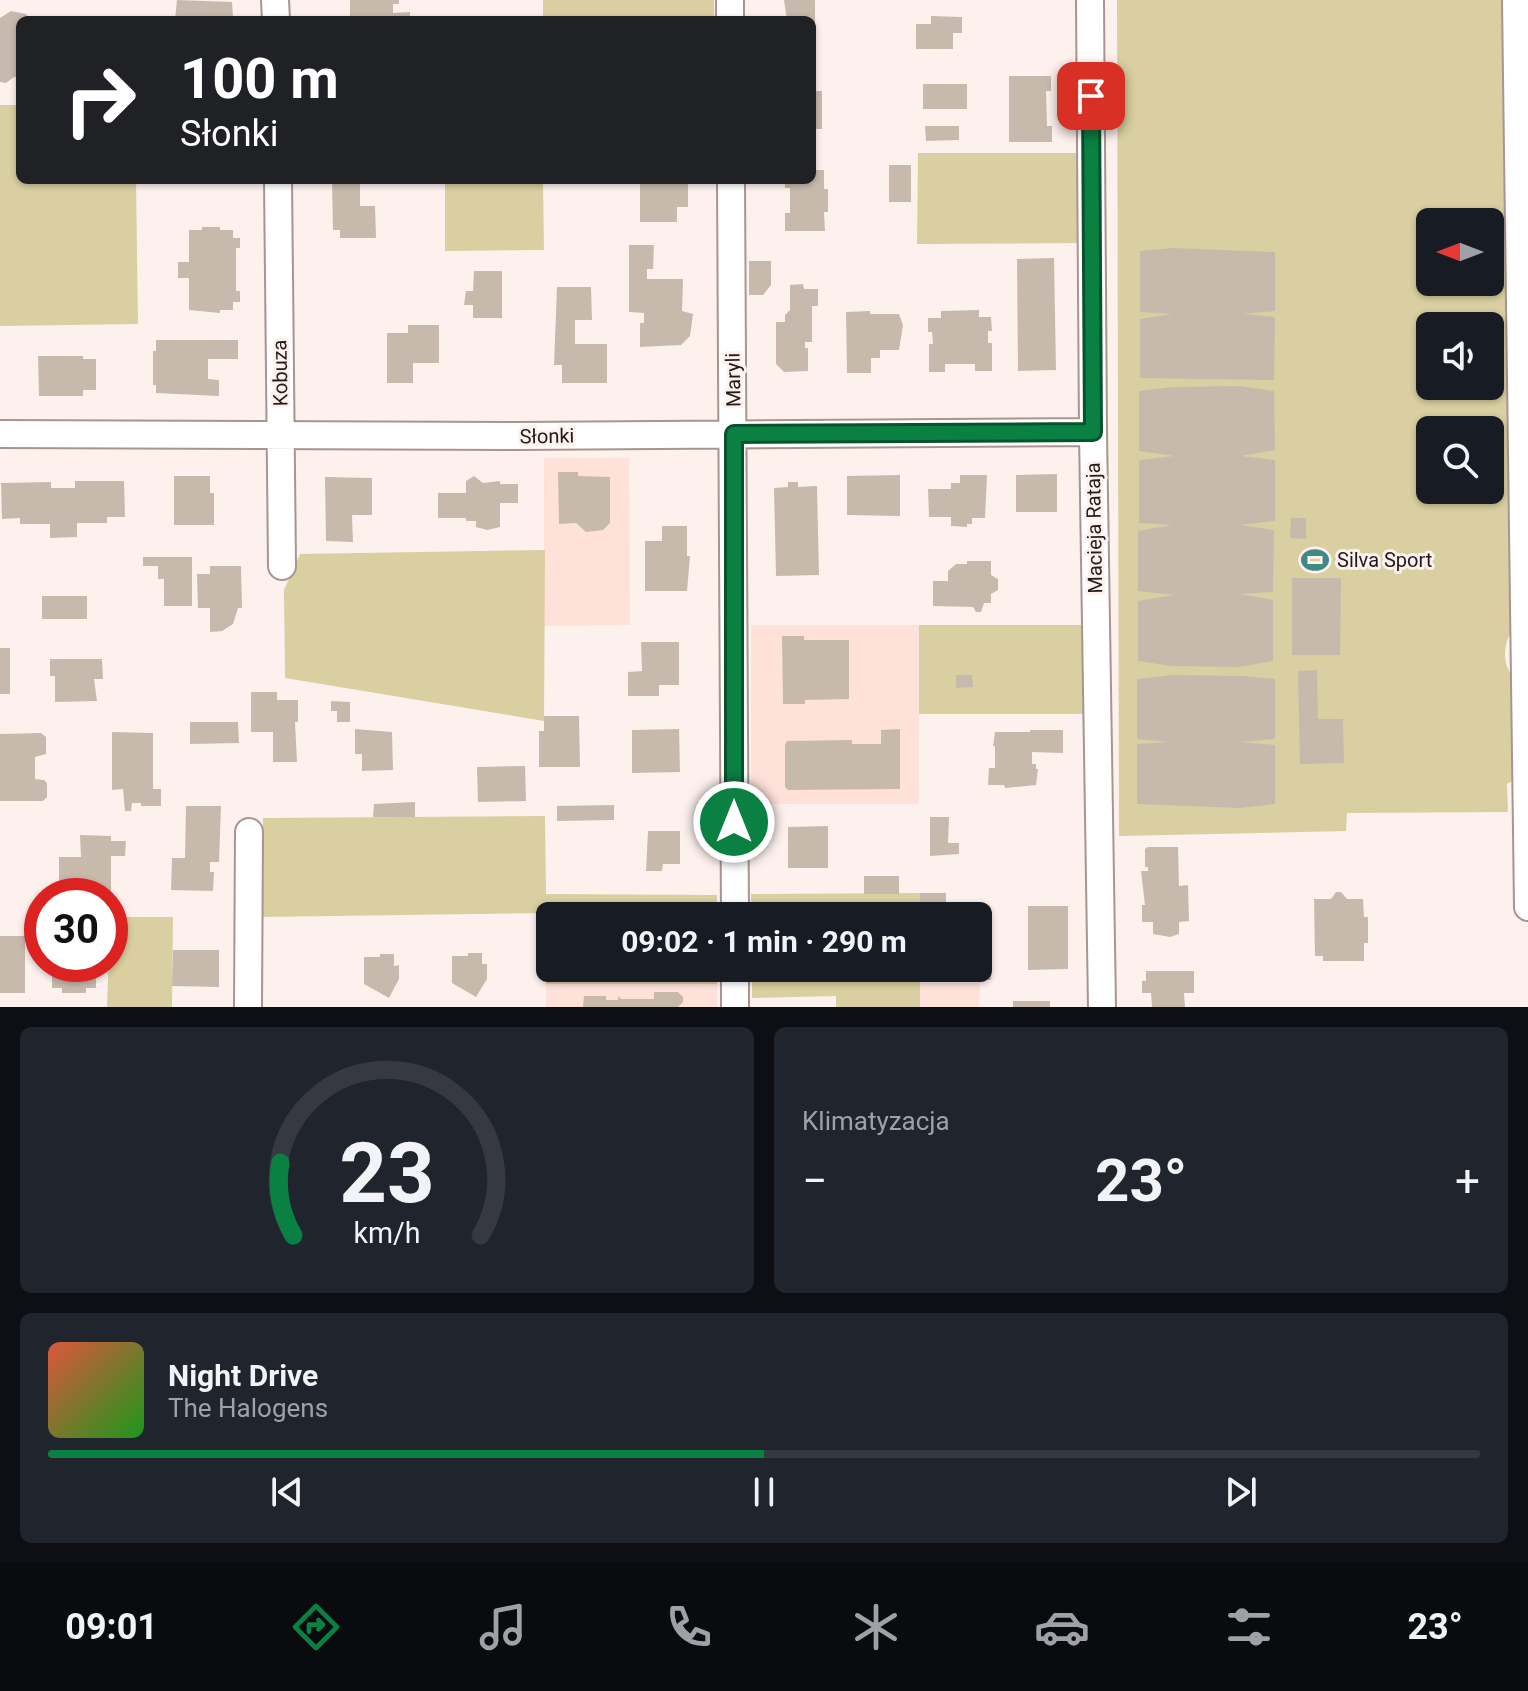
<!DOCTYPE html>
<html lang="pl">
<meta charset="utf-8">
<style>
:root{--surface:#171b24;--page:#20242c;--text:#f1f3f6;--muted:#9ea1a6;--line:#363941;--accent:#0b8043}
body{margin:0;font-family:Roboto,sans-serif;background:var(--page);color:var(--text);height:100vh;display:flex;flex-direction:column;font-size:30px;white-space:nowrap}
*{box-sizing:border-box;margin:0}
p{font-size:26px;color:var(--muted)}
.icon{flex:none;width:44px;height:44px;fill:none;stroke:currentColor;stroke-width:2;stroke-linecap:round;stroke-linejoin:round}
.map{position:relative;height:1007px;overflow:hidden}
.details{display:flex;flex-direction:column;gap:20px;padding:20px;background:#0d0f14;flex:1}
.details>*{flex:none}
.hud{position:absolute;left:16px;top:16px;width:800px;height:168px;border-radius:12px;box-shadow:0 2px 6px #0004;background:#202124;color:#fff;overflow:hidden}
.needle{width:52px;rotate:270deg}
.controls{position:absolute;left:1416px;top:208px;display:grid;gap:16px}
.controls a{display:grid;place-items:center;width:88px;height:88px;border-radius:12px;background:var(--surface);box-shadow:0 2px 6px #0004;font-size:40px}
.speed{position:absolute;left:24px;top:878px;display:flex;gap:16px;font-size:40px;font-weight:700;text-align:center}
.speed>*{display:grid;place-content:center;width:104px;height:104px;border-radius:50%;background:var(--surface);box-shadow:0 2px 6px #0004;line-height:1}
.speed .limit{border:12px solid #d22;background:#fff;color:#111}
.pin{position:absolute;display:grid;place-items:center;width:68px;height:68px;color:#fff;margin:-34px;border-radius:16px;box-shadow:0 4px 12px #0006}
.me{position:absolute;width:88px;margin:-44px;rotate:0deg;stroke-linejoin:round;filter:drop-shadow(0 0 6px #0008)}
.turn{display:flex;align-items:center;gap:28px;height:168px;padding:0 32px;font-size:36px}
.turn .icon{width:104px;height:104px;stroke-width:2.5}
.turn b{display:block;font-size:56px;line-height:68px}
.big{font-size:60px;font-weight:700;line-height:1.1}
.details .tile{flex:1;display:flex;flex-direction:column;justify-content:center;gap:12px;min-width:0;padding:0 28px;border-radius:12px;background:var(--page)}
.details .dial{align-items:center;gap:0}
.dial svg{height:208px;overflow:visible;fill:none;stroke:var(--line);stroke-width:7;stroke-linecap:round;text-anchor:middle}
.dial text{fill:var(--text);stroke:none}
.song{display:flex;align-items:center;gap:24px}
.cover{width:96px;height:96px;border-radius:12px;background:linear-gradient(135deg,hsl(10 70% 55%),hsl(120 70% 35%))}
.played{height:8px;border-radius:4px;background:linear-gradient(90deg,var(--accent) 50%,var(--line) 50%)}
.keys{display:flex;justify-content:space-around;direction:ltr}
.heat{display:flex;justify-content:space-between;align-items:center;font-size:44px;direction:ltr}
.details .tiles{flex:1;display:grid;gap:20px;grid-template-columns:1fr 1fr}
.tile:last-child{grid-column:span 2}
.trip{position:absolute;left:536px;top:902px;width:456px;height:80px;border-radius:12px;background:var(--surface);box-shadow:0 2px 6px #0004;font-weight:700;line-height:80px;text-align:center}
.tabs{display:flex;height:128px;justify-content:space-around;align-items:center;background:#090b0e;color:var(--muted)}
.tabs .icon{width:56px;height:56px}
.tabs .on{color:var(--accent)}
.tabs b{font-size:36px;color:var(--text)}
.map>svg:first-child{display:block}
.built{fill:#fee2da}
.green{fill:#d9cfa0;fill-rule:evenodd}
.building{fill:#c7baad}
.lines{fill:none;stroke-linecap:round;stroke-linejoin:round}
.minor-casing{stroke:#a89590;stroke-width:30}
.minor{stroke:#fff;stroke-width:26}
.route-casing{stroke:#07532c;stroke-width:20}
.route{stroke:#0b8043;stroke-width:14}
.labels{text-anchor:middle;stroke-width:6;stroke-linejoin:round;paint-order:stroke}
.street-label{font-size:20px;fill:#221b19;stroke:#fdf1ee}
.poi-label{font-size:20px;fill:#221b19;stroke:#fdf1ee;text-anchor:start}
</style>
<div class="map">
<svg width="1528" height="1007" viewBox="0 0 1528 1007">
<rect width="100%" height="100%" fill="#fdf1ee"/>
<path class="built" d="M544,458H629L630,625L544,626Z
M751,625H919V804H751Z
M920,983H980L979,1007H920Z
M546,984H717V1007H546Z"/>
<path class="green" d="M543,0H714V20H543Z
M1117,0H1503L1512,629C1503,648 1502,661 1513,678L1514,780L1507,784L1508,812L1347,813L1346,831L1119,836ZM1430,222H1490V282H1430ZM1430,326H1490V386H1430ZM1430,430H1490V490H1430Z
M0,105H20V180H136L138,324L0,326Z
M918,153H1085V243L917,244Z
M445,180H543L544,250L445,251Z
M545,550L544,721L285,678L284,590L300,554Z
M919,625H1087L1086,714H919Z
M545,816L546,894L717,895V916H550V968H717V984H546V913L261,917L263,818Z
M920,893V916H751V894Z
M110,917H173L172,1007H107Z
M752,968H920V1007H836V996L752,998Z"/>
<path class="building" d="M177,0L232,2L233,17H222V20H175Z
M350,0H399V4H393V13L410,12V20H350Z
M784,0H815V26H812V20H787Z
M11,11L26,14L30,20H20V78L14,77L6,83L0,82V18Z
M931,16L962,17V33H953V49H916V24H931Z
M1009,76H1051V91H1046L1047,126H1052V142H1009Z
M923,84H967V109H923Z
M812,91H822V129H812Z
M925,126H959V140L926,141Z
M889,165H911V202H889Z
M812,170H824V189H828V212H824L825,231H785V213H790V188H785V180H812Z
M332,180H360V206H375L376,238H340V230H333Z
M640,180H688V207H677V222H640Z
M202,227H220V230H233V238H240V248H236V291H240V302H233V310H220V313L189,310V278H178V262H189V230H202Z
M629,245H654L653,269H647V279H683L682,311L693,314L690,336L681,345L640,347V323H644V313L629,312Z
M1173,248L1275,252V311L1243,314L1275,317L1274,380L1140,378V319L1172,314L1140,312V251Z
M1054,258L1056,370L1018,371L1017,259Z
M749,261H771V285L763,295H749Z
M474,271H502V318H473V305H464L466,291H473Z
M803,284L804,289H818V306H812V342H805V348H808V371L784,372L776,364V322H785V315L790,310V285Z
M557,287H591L592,320H575V344H607V383H562V365H554Z
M979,310V317H991L992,331H988V343H992V371H975V364H945V372H929V344H933L932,332H928V318H941V311Z
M870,311V314H899L903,325L899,350H880V358H871V373H847L846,312Z
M408,325H439V363H413V383H387V333H408Z
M156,340H238V359H208V379L219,380V396L156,393V385H153V351H156Z
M38,356H83V359H96V390H83V396H39Z
M1240,386L1274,391L1275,450L1242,456L1275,460V521L1240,525L1274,530L1273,592L1240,594L1273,600V661L1238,667L1171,666L1138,661V601L1174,595L1138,591V531L1172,525L1139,523V460L1174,456L1139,451V391L1174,387Z
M558,472H578V476L610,477V523L603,530L586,532L576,523L559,524Z
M1057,474V512H1016V475Z
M900,475V516L847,515V476Z
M960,475H987L985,518H972V524H967V527L951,526V517H929L928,489H951V483H960Z
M174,476H210V493H214V525H174Z
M474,476L483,483L500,481V484H518V503H500V527L487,530L476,527V521H466V518H438V493H466V481Z
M325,477L372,478V515H352L353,542L326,541Z
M75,481H124L125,517H107V523H77V537L50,538V524H20V518L2,519L1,483L51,482V488H75Z
M788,482H798V487L817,486L819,575L776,576L774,488L788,487Z
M1291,518H1306V539L1290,538Z
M662,526H687V556H690L687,591H645V541H662Z
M143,557H192V606H164V579H158V566H143Z
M967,561H991V575L998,579V590L991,594V603H984L981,612H976L973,607L933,606V581H948V571L956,564H967Z
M210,566H241L242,608H238L233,624L222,631L210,632V608H198L197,574H210Z
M1292,578H1341L1340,655H1292Z
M42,596H87V619H42Z
M782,636H804V640H849V699L805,700V704H783Z
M641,642H679V685H659V696H628V672L642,671Z
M0,648H10V694H0Z
M50,659H102L103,679H94L97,701L55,702V676H50Z
M1317,670L1318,719H1343L1344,763L1300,764L1298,671Z
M956,675H972L973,687L956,688Z
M1173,675L1242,676L1275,679V739L1241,742L1275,745V804L1240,808L1137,804V744L1169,742L1137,739V679Z
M251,692H277V700H298V722H295L297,762H273V732H251Z
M331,701L350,702V722H337V711H331Z
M544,716H579L580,767H539V731H544Z
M190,722H238L239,743L190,744Z
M355,729L392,732L393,770L362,771V754H355Z
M679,729L680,772L632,773V730Z
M900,729V789L788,790L785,787V745L787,741L852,740V744H881V730Z
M1030,730H1063V753L1032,752V764H1036V769H1038L1036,785L1005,788L1004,785H988L989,768H995V746H993L995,732H1030Z
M112,732L153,733V789H161V806H141V803H132L131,811H125L123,789L112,790Z
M41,733L46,737V754L35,757V779L44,780L47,783V797L43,801H0V734Z
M525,766L526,801L478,802L477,767Z
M415,802V817H373L374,804Z
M614,805V820L557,821V806Z
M186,806H221L219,862H210V872H214L213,891L171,890L172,858H185Z
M930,817H949L948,843H959V854L930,856Z
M828,826V868H788V827Z
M648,831H680V864H663L662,871H646Z
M80,835L111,836V841H126L125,856H111V896H80V890H59V857H81Z
M1148,847H1178L1179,886L1188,885L1189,921L1179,922V934L1170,937L1153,934V922H1142V905H1145L1141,871H1148V867H1145V849Z
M864,876H899V894H864Z
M1336,892H1341L1347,899H1363L1364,917H1368V943H1364V961H1323V956H1315L1314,899H1331Z
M920,893H946V909H920Z
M1028,906H1068V969L1028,970Z
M0,936H25V993H0Z
M173,950H219V987L172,986Z
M468,953H482V964H487V979L476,997L452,983V956H468Z
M380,954H394V966L399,965V979L389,998L364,984V957H380Z
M56,964H92V968H96V988H86V993H62V988H52V968H56Z
M978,966H992L991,980H957V968Z
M1146,971H1194V993H1184L1185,1007H1152L1151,993H1142V981H1146Z
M654,992H678L683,997V1002L678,1007H583L584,996H606V1000H618V996L621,999H654Z
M1013,1001H1050V1007H1013Z"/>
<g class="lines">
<g class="minor-casing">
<path id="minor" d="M275,0L276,20
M730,0V20
M1090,0L1093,432L1102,1007
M1516,0L1528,907
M278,180L282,566
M731,180L735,916
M0,434L516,436L1093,432
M735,968V1007
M248,1007L249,832"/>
</g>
<use href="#minor" class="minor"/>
</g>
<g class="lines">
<g class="route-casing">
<path id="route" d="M734,822V434L1093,432L1091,96"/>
</g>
<use href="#route" class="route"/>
</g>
<defs>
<g id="stadium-bare" transform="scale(2.16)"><path d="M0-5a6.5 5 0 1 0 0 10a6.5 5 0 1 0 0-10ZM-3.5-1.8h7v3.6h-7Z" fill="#418985" stroke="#fdf1ee" stroke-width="2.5" paint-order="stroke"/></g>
</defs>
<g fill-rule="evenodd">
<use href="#stadium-bare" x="1315" y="560"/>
</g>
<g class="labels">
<g class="street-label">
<text transform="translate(280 373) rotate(-91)" y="7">Kobuza</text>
<text transform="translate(733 380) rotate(-91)" y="7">Maryli</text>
<text transform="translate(547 436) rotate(-1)" y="7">Słonki</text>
<text transform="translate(1094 528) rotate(-91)" y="7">Macieja Rataja</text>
</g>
<g class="poi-label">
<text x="1337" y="567">Silva Sport</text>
</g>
</g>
</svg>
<div class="controls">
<a><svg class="needle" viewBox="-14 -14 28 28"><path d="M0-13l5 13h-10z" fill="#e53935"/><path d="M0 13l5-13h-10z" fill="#9ea1a6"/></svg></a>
<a><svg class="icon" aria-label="sound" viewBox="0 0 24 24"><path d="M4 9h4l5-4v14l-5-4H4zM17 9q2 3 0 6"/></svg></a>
<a><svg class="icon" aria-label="search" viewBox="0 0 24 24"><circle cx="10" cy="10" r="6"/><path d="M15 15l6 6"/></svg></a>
</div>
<div class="speed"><div class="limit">30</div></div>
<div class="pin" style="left:1091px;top:96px;background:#d93025"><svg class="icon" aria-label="arrive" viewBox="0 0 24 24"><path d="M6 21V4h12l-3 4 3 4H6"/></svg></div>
<svg class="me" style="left:734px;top:822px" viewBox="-20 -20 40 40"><circle r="17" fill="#0b8043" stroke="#fff" stroke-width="3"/><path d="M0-11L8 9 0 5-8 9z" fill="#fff"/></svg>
<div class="trip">09:02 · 1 min · 290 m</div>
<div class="hud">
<div class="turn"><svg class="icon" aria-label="right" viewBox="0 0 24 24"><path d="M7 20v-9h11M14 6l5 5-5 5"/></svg><div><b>100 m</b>Słonki</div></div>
</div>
</div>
<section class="details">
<div class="tiles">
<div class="tile dial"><svg viewBox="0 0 100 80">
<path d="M14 69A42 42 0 1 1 86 69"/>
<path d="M14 69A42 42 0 0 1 9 41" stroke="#0b8043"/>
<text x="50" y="56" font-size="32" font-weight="700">23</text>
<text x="50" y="72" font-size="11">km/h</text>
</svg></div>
<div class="tile"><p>Klimatyzacja</p>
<div class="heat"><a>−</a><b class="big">23°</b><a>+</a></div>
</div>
<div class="tile">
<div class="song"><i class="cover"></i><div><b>Night Drive</b><p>The Halogens</p></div></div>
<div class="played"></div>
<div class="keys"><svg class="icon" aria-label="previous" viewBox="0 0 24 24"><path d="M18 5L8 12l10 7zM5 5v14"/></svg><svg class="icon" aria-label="pause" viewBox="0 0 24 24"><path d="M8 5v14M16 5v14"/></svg><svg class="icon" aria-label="next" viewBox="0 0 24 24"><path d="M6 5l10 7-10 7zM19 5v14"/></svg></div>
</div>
</div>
</section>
<nav class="tabs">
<b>09:01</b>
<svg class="icon on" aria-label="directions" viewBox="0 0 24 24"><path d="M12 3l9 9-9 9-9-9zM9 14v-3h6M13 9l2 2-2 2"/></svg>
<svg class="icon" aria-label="music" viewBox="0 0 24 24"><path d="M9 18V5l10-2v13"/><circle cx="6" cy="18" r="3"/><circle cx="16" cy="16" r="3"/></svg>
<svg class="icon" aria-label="phone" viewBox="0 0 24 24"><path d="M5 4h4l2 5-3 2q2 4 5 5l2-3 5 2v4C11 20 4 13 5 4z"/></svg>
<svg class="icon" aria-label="climate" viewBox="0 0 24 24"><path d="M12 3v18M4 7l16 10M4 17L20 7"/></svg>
<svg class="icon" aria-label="car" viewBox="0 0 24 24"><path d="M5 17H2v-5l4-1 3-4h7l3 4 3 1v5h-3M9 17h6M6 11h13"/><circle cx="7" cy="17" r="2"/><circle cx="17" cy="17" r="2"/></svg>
<svg class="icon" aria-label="filters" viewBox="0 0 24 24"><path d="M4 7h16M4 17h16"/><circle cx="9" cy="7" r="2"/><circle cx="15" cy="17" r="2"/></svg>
<b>23°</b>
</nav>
